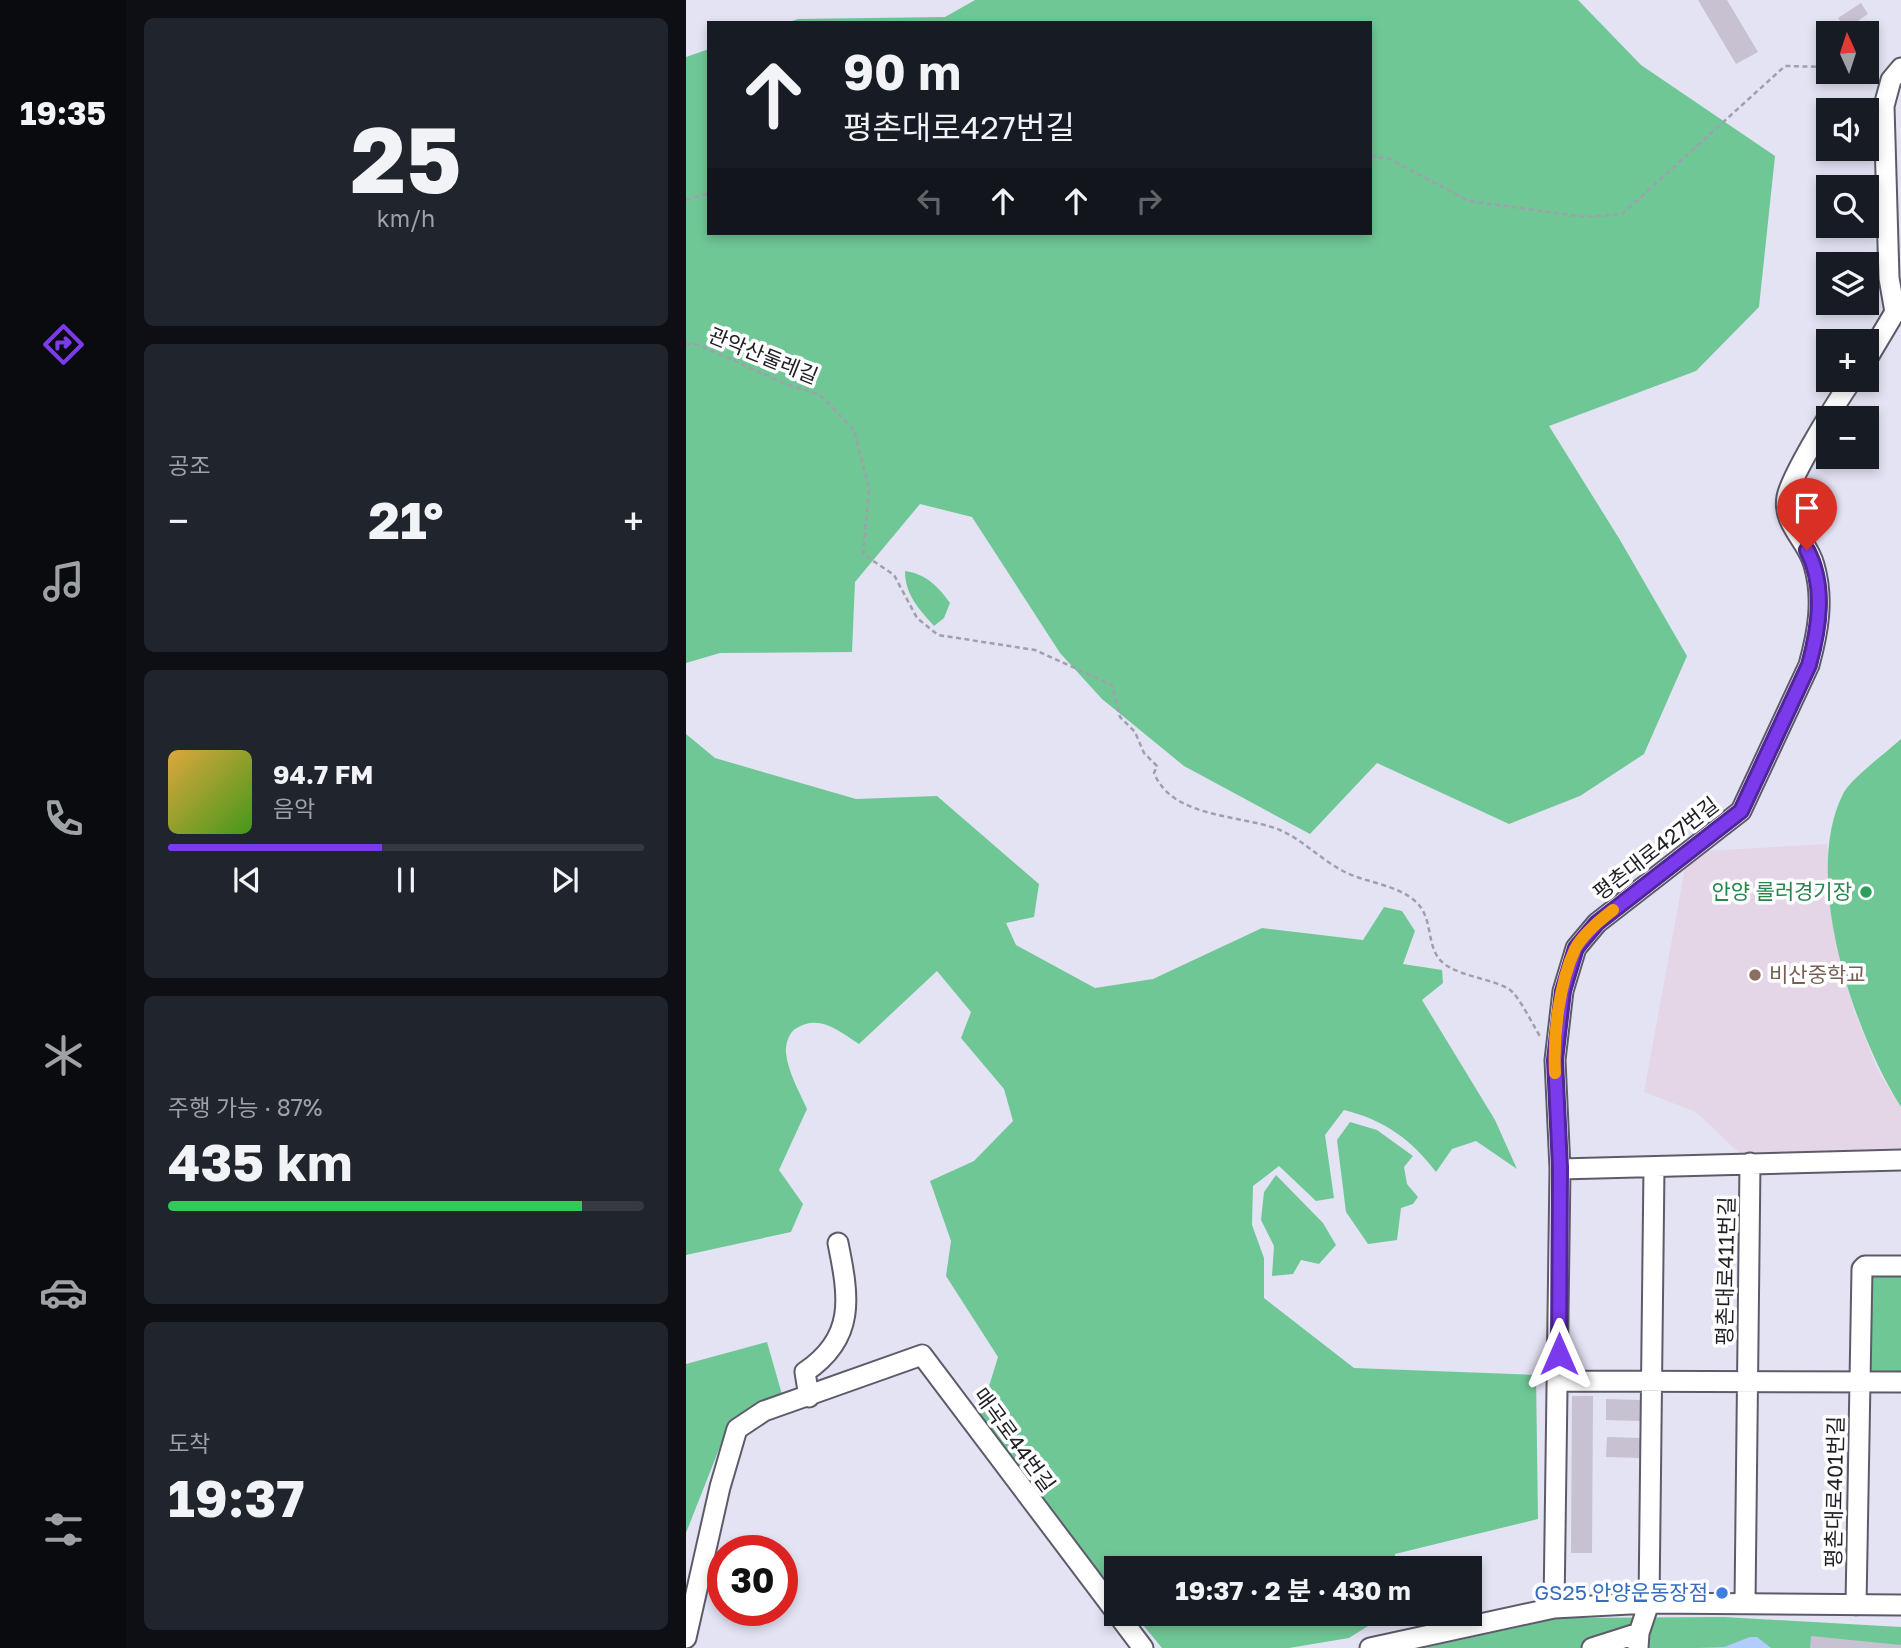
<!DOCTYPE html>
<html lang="ko">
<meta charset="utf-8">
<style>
:root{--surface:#171b24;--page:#20242c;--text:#f1f3f6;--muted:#9ea1a6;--line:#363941;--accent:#7c3aed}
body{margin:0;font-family:"Golos Text","Noto Sans KR",sans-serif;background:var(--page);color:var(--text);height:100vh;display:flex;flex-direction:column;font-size:26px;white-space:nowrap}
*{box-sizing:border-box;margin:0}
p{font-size:23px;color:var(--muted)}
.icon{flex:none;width:38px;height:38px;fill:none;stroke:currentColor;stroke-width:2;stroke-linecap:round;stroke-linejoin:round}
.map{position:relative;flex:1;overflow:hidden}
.details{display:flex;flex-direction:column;gap:18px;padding:18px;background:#0d0f14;width:560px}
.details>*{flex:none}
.top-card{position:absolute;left:21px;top:21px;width:665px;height:214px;border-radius:0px;box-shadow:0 4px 10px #0003;background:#171b24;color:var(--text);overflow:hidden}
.needle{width:46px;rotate:357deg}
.fabs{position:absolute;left:1130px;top:21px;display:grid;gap:14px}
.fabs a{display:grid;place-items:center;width:63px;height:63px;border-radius:0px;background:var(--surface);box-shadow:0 4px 10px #0003;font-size:35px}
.speed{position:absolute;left:21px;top:1535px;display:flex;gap:14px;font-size:35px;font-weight:700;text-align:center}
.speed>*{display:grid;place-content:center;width:91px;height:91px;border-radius:50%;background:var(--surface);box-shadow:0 4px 10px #0003;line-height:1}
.speed .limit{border:10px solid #d22;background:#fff;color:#111}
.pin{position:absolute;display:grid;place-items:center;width:60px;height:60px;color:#fff;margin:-72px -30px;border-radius:50% 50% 50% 0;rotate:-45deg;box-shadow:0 0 7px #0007}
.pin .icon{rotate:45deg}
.me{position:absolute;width:77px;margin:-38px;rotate:0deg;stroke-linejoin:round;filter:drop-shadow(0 0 5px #0008)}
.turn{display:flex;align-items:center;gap:24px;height:147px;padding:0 21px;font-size:32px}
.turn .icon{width:91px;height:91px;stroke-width:2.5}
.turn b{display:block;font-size:49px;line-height:60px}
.lanes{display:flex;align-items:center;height:66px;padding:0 21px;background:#0003;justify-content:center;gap:35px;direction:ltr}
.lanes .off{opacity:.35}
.big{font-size:52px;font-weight:700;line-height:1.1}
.details .widget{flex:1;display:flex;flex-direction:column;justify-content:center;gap:10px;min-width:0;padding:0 24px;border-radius:10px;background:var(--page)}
.details .dial{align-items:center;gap:0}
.dial b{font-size:91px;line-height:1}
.song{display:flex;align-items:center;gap:21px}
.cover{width:84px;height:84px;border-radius:10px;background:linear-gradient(135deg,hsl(40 70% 55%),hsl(100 70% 35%))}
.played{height:7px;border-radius:4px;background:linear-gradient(90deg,var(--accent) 45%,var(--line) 45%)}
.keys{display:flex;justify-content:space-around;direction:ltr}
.heat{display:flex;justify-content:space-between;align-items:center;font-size:38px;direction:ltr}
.charge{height:10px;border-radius:5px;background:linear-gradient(90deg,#34c759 87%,var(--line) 0)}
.trip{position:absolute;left:418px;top:1556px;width:378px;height:70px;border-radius:0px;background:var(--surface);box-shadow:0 4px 10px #0003;font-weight:700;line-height:70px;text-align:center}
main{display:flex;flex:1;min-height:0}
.tabs{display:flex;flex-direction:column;width:126px;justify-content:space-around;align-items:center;background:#090b0e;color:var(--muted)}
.tabs .icon{width:49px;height:49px}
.tabs .current{color:var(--accent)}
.tabs b{font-size:32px;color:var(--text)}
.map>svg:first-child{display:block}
.education{fill:#e4d5e7}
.green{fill:#6fc796}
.water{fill:#b2ccfd}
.building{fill:#c7c1d1}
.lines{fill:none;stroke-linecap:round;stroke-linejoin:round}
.minor-casing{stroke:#5d5b6a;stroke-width:23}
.path{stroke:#a09fac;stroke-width:2.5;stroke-dasharray:5 3.5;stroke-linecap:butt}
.minor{stroke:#fff;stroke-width:19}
.route-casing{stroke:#51269a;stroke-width:18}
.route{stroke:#7c3aed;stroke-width:12}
.slow{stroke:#f59e0b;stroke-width:12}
.leisure-dot{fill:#2e9e5b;stroke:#fff;stroke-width:2.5}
.education-dot{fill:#8d6e63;stroke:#fff;stroke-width:2.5}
.shop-dot{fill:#3f7fe0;stroke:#fff;stroke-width:2.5}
.labels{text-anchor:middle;stroke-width:7;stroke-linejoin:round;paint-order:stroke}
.street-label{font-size:21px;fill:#212026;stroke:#fff}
.leisure-label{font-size:21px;fill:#27864d;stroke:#fff;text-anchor:end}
.education-label{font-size:21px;fill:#785e54;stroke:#fff;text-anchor:start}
.shop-label{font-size:21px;fill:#366cbe;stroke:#fff;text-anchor:end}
</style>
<main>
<nav class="tabs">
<b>19:35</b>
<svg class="icon current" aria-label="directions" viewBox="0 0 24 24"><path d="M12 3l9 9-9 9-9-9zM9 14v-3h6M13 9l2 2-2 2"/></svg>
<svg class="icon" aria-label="music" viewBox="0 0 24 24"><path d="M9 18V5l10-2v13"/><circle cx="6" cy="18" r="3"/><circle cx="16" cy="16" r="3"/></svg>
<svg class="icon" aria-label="phone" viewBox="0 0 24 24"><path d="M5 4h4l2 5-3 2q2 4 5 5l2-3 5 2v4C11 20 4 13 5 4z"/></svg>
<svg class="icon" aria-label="climate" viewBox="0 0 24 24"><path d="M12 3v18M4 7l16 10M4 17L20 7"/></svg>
<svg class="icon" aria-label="car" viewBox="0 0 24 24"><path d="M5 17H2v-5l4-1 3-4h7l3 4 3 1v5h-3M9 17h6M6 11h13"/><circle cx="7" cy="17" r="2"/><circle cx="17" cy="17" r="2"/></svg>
<svg class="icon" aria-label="filters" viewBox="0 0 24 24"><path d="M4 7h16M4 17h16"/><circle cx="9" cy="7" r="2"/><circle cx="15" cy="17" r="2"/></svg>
</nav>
<section class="details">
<div class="widget dial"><b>25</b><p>km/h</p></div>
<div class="widget"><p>공조</p>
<div class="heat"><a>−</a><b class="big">21°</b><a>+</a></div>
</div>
<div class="widget">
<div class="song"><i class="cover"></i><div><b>94.7 FM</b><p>음악</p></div></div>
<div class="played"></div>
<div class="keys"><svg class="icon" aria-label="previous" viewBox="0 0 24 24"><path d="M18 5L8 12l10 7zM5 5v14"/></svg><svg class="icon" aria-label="pause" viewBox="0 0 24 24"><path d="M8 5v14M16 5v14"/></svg><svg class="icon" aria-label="next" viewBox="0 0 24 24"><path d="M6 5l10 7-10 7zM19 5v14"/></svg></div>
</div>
<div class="widget"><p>주행 가능 · 87%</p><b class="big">435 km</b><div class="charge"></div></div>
<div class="widget"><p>도착</p><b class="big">19:37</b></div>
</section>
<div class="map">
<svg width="1215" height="1648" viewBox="0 0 1215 1648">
<rect width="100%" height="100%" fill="#e4e3f4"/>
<path class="education" d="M1141,844L1149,939L1168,1010L1192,1071L1215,1107V1159L1064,1163L1010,1112L958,1092L1002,852Z"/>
<path class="green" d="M289,0H892L955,65L1089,156L1073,307L1010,371L863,426L934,540L1001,656L958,754L894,796L823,824L691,763L624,834L498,766L416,699L374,653L286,517L234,504L169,582L166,652L34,653L0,663V57L23,49V233H684V23H100L112,19L259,17Z
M219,571C240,574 252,586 264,603L258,618L248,626C233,609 219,595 219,571Z
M0,734L29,758L170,799L251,796L353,884L348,917L320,923L330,945L409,988L467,979L576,928L677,940L698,907L716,911L729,931L717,964L756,970L757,983L736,1000L809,1120L831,1169L790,1141L766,1149L750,1172C725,1139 698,1120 658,1110L639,1135L648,1198L630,1201L593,1166L567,1186L566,1225L578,1258V1298L668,1368L850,1375L852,1519L709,1554V1568H430V1592L292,1422L312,1357L260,1276L265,1241L244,1181L288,1161L327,1121L318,1089L275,1038L285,1012L251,971L173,1044C153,1031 133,1013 109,1029C103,1033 99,1045 100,1053C102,1072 113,1091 121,1109L93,1170L117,1204L105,1232L0,1255Z
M1215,739V1107C1168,1033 1115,877 1157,794C1165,778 1200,753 1215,739Z
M664,1122L691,1130L727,1156L718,1167L721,1184L732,1197L727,1204L715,1208L711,1240L682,1244L660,1212L651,1140Z
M590,1175L637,1223L650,1245L633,1264L615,1260L607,1274L586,1276L588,1246L575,1220L578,1192Z
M1181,1271H1215V1378L1177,1377Z
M81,1342L97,1398L37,1439L0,1533V1364Z
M448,1614H701L663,1638L603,1648H476Z
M1038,1617L1215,1627V1648H738L873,1618Z"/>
<path class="water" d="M1064,1637H1071L1085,1648H1011L1038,1647Z"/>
<path class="building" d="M1012,0H1041L1072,52L1050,64Z
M1175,3L1182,14L1160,29L1152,18Z
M886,1396H907L906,1553H885Z
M920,1399L955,1400V1421L920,1420Z
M921,1437L955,1438V1458L920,1457Z
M1125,1636L1215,1645V1648H1124Z"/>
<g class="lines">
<g class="minor-casing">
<path id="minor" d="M1181,359L1209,312L1203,278L1198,106L1205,80L1215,68
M874,1169L1215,1160
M872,1381L1215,1382
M123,1397L119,1372C170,1338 163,1297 152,1243
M1059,1603L1064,1163
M1170,1605L1176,1269L1179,1266H1215
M868,1608L874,1169L869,1060L877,991L890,948L911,923L1055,811L1123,665C1132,632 1138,599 1128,565C1122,541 1096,524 1101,497C1105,475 1152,400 1166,380
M953,1633L963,1603L968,1167
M0,1638L34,1487L51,1429L78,1411L236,1355L457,1648
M684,1648L868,1608L963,1603L1215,1605
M906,1648L953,1633L952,1648"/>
</g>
<path class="path" d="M1170,72L1189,76
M684,156L704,159L783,201L899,217L936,214L1099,66L1143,67
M0,200L23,193
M0,344L13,345L100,384L134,395L168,430L183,489L177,554L208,575L231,618L252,635L349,650L426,685L434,717L449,732L458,753L471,766L468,773C487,819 554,814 594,830C617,840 634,859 657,871C679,883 711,884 730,902C750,920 737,953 763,967C780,977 805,979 823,989C832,994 848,1027 855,1038"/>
<use href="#minor" class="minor"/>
</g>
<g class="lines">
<g class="route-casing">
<path id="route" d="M873,1354L874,1168L869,1060L877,991L890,948L911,923L1055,811L1123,665C1133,628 1140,586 1121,550"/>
</g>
<use href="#route" class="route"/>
<path class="slow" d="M869,1073C867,1035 873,984 889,949C897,934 914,920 927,910"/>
</g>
<circle class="leisure-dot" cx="1180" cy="892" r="7"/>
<circle class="education-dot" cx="1069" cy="975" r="7"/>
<circle class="shop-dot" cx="1036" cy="1593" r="7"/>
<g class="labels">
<g class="street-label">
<text transform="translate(77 356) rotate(22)" y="7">관악산둘레길</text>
<text transform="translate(970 849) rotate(-38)" y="7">평촌대로427번길</text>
<text transform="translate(1040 1271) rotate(-89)" y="7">평촌대로411번길</text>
<text transform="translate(328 1440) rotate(54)" y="7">매곡로44번길</text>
<text transform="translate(1149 1492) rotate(-89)" y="7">평촌대로401번길</text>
</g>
<g class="leisure-label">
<text x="1166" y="899">안양 롤러경기장</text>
</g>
<g class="education-label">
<text x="1083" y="982">비산중학교</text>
</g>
<g class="shop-label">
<text x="1022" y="1600">GS25 안양운동장점</text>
</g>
</g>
</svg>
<div class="fabs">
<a><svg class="needle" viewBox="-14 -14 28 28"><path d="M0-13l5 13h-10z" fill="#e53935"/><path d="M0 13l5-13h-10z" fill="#9ea1a6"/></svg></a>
<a><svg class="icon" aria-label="sound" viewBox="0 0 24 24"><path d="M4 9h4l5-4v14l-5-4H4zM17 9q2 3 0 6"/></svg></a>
<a><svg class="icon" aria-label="search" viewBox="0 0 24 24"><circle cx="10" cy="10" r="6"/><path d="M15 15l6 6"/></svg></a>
<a><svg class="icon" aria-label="layers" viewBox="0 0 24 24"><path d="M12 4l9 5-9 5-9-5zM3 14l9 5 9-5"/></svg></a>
<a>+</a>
<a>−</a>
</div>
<div class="speed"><div class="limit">30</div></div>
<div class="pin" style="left:1121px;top:550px;background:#d93025"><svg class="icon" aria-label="arrive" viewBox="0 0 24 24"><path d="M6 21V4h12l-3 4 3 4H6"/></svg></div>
<svg class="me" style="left:873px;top:1354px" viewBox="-20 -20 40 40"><path d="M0-17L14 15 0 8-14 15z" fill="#7c3aed" stroke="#fff" stroke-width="4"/></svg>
<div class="trip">19:37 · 2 분 · 430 m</div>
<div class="top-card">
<div class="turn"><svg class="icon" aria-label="ahead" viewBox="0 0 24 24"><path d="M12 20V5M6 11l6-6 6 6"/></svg><div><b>90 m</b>평촌대로427번길</div></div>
<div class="lanes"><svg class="icon off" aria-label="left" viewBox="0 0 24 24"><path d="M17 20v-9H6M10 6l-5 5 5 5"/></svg><svg class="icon" aria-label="ahead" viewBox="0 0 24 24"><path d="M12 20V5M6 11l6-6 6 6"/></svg><svg class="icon" aria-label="ahead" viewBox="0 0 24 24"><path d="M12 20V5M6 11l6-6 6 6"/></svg><svg class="icon off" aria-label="right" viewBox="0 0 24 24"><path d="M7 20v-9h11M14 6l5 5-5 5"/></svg></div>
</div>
</div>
</main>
